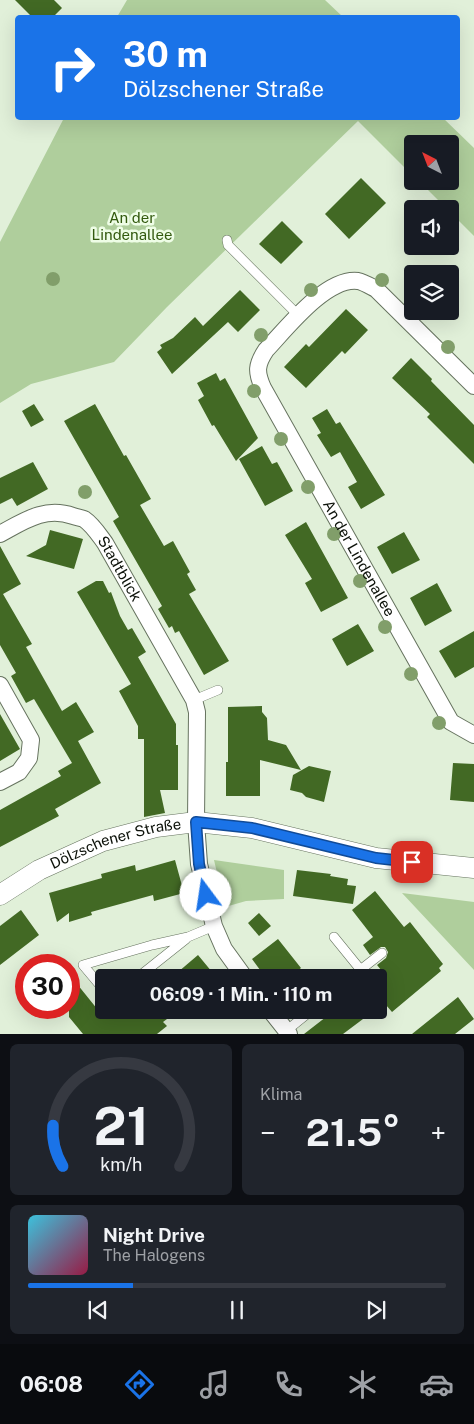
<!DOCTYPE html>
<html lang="de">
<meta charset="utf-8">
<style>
:root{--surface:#171b24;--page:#20242c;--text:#f1f3f6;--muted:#9ea1a6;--line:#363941;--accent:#1a73e8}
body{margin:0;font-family:"Public Sans",sans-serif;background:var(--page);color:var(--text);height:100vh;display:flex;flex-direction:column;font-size:19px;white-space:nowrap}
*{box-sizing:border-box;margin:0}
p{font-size:16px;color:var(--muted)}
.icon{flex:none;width:28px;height:28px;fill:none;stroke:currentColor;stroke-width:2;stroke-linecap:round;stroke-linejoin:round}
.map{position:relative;height:1034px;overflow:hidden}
.sheet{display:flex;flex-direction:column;gap:10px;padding:10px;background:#0d0f14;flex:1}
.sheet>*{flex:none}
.guide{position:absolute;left:15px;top:15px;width:445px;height:105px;border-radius:5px;box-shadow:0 5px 20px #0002;background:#1a73e8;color:#fff;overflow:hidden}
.needle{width:32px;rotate:318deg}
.tools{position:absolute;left:404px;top:135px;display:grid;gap:10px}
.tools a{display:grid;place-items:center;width:55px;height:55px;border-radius:5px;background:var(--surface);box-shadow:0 5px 20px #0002;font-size:25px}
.speed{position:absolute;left:15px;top:954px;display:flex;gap:10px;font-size:25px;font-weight:700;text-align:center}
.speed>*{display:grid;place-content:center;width:65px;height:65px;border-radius:50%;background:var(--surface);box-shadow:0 5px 20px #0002;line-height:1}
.speed .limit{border:8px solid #d22;background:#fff;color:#111}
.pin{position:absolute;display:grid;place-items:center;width:42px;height:42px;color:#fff;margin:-21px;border-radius:10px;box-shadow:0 2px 8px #0006}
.me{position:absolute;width:55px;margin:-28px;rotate:346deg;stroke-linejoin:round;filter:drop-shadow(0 0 4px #0008)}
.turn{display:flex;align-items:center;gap:18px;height:105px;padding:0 25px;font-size:22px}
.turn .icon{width:65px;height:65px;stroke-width:2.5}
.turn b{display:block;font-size:35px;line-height:42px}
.big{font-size:38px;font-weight:700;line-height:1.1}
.sheet .tile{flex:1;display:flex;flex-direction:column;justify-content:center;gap:8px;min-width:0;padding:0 18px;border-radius:8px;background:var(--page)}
.sheet .dial{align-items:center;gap:0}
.dial svg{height:130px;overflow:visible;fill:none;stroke:var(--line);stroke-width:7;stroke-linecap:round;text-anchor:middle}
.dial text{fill:var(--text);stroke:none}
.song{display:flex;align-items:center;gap:15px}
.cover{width:60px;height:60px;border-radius:8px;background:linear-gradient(135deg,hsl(190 70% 55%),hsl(340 70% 35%))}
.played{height:5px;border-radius:2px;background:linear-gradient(90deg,var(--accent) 25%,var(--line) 25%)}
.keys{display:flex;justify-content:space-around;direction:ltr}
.heat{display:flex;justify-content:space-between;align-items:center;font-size:28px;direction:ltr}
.sheet .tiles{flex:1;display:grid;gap:10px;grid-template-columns:1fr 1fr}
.tile:last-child{grid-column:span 2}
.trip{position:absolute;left:95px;top:969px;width:292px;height:50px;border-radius:5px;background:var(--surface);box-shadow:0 5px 20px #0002;font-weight:700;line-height:50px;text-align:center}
.menu{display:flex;height:80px;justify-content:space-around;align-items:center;background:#090b0e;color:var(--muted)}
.menu .icon{width:35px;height:35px}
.menu .active{color:var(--accent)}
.menu b{font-size:22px;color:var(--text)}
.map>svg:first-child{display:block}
.green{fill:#afce9c}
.building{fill:#426924}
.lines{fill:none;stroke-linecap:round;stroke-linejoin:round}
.service-casing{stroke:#66735f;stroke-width:10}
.minor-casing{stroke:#66735f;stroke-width:18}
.tertiary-casing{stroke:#66735f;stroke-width:21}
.service{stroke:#fff;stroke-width:9}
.minor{stroke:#fff;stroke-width:16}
.tertiary{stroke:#fff;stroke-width:20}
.tree{fill:#819e6a}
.route-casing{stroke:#114b97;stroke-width:12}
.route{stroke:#1a73e8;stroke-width:9}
.labels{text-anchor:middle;stroke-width:5;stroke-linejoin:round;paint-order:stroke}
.park-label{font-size:15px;fill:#335a0f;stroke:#eefde6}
.street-label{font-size:15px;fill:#0d120a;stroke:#eefde6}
</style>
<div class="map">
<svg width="474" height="1034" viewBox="0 0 474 1034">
<rect width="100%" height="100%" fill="#e1f0d9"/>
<path class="green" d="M127,0H325L343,17H117Z
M64,118H443L474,148V236L450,212V209H447L419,181H450V144H412V175L358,121L167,307L114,362L31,384L0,403V242Z
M214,860L284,870V899L246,901L225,907Z
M402,893L474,902V970Z"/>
<path class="building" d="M15,0H54L62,8L52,18H33Z
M361,178L386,203L349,239L325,214Z
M282,221L303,242L281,264L259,244Z
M240,290L260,310L238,332L228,322L172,374L157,352L162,348L160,345L173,338L195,317L203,326Z
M346,309L368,330L345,354L342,351L306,388L284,367L306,344L309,347Z
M411,358L432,379L431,381L474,425V464L427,417L430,414L392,378Z
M216,373L220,381L225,378L258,438L236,461L214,425L212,426L198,400L204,396L197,383Z
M34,404L44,420L31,427L22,411Z
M95,404L124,456L126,455L151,499L140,505L164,546L173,541L190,572L187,574L196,590L189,594L229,661L204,675L179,631L175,633L172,626L169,628L158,609L162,606L113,521L119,517L64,421Z
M327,409L336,424L340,422L385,495L361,509L348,487L357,482L340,452L331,457L317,435L321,433L312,418Z
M262,446L272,464L277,462L293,491L265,506L239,459Z
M33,462L48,489L17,506L12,498L0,504V478Z
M306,522L348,598L321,612L305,583L312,579L285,535Z
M50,530L83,539L74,569L26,556L46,545Z
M404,532L420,560L392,574L377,547Z
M0,546L21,584L3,594L32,644L26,647L62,711L76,702L94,732L78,741L101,783L55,809L59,816L0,847V810L61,776L58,771L72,763L34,699L26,703L11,676L16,673L0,645Z
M96,581H103L109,593L111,592L120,616L128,630L132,628L146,652L138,657L176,724V745H178V790H160L165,813L144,817V739H138V726L119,691L131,684L77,592Z
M437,583L452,611L425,626L410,598Z
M358,624L374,651L347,666L332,639Z
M474,631V667L455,678L439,651Z
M262,706V712L267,718L268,740L286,745L301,770L260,760V796H226V762H228V707Z
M0,714L20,749L0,761Z
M453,763L474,764V802L450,800Z
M309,766L331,771L324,802L306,797L302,793L290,790L293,775Z
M175,860L184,893L154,901L153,895L91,912L92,915L69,922V913L57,922L49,893L102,878L101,874L135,865L136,871Z
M297,870L331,874L330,876L348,879L347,885L356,886L353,904L293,896Z
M375,891L404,927L410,922L443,964L439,968L441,971L392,1012L386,1005L379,1011V982L386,976L377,965L386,958L388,952L385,947H381L370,955L363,945L373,937L352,910Z
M21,910L39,935L0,965V926Z
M259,913L271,926L259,936L248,923Z
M278,939L301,968L289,978H266L252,959Z
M198,955L217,978H171Z
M69,974L98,1010H179L163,1022L167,1026L157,1034H83L69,1017Z
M458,997L474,1019L455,1034H412Z
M335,1010H356L363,1019L343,1034H304Z"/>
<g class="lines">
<g class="service-casing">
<path id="service" d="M227,240L228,245L299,316
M194,700L218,690
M334,937L360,969
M137,978L186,939
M350,978L382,953
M104,990L83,965L152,945L188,937L214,926
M286,1031L312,1010"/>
</g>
<g class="minor-casing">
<g id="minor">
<path id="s1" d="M474,386L376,289C370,286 363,282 358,281C326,277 286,329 266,350C256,365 256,372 263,388L451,722L474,735"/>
<path id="s2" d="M0,534C24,521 45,506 73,516C76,517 81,518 84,519C93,525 99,535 105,543L194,700L197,712L196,822L199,864L214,926L224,949L245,978"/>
<path d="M0,685L31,740L29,758L19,772L0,782"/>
<path d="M270,1010L289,1034"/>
</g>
</g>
<g class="tertiary-casing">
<g id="tertiary">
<path id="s3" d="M0,895L39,870L103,841L156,827L196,822L252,828L376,858L474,868"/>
</g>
</g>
<use href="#service" class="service"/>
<use href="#minor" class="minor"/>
<use href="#tertiary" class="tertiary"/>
</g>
<g class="tree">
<circle cx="53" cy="279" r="7"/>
<circle cx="382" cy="280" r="7"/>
<circle cx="311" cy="290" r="7"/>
<circle cx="261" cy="335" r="7"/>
<circle cx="448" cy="347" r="7"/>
<circle cx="254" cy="391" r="7"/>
<circle cx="281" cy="439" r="7"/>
<circle cx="308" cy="487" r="7"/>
<circle cx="85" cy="492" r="7"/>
<circle cx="334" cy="534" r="7"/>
<circle cx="360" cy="581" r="7"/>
<circle cx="385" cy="627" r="7"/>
<circle cx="411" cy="674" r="7"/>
<circle cx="439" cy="723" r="7"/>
</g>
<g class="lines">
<g class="route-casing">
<path id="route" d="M206,895L199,864L196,822L252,828L376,858L412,862"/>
</g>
<use href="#route" class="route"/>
</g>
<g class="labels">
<g class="park-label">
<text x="132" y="223">An der<tspan x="132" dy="17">Lindenallee</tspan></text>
</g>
<g class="street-label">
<text dy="5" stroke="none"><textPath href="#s1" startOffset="512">An der Lindenallee</textPath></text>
<text dy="5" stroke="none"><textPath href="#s2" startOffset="151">Stadtblick</textPath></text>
<text dy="5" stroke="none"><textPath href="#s3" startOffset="128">Dölzschener Straße</textPath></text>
</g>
</g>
</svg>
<div class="tools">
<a><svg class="needle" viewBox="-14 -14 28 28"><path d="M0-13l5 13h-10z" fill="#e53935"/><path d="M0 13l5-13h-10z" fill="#9ea1a6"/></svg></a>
<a><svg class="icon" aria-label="sound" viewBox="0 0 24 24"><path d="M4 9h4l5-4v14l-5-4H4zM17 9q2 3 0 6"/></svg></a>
<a><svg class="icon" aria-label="layers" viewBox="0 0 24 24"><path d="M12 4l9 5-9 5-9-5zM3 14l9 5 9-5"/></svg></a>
</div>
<div class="speed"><div class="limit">30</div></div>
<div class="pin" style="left:412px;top:862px;background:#d93025"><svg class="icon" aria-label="arrive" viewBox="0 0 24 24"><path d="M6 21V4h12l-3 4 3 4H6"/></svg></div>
<svg class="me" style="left:206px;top:895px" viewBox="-20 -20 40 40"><circle r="19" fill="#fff"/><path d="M0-13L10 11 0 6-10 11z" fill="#1a73e8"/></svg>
<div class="trip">06:09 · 1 Min. · 110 m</div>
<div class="guide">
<div class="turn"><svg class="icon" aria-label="right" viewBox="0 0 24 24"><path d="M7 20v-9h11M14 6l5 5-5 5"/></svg><div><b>30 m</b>Dölzschener Straße</div></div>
</div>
</div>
<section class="sheet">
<div class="tiles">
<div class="tile dial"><svg viewBox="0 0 100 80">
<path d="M14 69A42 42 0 1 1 86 69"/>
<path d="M14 69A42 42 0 0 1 8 44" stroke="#1a73e8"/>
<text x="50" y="56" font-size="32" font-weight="700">21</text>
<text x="50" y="72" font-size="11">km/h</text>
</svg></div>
<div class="tile"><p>Klima</p>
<div class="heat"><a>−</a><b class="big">21.5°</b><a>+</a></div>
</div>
<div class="tile">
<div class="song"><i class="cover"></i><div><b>Night Drive</b><p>The Halogens</p></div></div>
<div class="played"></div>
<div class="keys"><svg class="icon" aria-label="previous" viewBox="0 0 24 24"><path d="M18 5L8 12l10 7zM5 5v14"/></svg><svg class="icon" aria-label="pause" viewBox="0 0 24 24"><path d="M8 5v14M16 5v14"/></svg><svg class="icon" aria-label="next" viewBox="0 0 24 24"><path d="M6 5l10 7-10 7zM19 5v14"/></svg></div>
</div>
</div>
</section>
<nav class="menu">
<b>06:08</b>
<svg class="icon active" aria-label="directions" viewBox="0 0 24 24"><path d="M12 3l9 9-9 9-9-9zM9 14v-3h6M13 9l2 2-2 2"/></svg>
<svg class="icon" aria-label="music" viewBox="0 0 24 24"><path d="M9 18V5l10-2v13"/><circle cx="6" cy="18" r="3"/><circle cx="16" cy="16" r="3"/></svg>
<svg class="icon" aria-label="phone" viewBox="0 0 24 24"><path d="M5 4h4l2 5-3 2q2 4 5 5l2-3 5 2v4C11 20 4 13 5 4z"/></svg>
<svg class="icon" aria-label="climate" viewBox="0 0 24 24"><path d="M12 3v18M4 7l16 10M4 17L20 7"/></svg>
<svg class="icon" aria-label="car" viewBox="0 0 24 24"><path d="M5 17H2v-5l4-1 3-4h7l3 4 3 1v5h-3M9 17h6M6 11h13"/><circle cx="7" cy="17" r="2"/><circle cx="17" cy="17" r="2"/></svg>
</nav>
